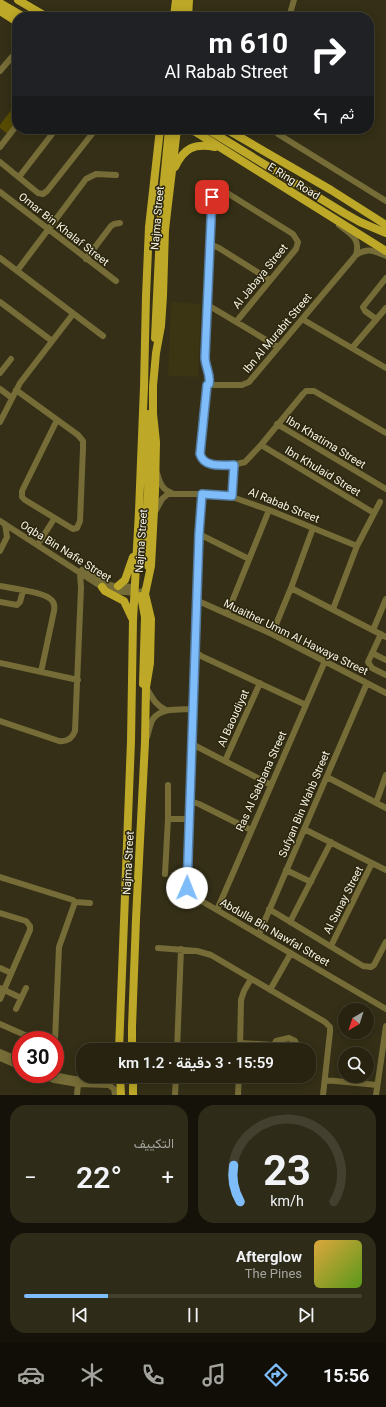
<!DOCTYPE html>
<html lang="ar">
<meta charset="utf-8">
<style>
:root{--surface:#272310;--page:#2f2b19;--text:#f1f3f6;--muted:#a4a49f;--line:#434030;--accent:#7fbdfa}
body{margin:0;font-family:Roboto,Vazirmatn,sans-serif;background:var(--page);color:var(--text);direction:rtl;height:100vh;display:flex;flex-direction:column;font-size:15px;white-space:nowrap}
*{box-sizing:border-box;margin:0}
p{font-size:13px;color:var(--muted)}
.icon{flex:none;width:22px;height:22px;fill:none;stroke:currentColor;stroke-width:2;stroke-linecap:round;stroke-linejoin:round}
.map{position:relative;height:1095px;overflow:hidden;direction:ltr}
.drawer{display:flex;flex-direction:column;gap:10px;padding:10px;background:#151309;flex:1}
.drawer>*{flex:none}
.guide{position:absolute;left:12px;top:12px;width:362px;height:122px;border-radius:16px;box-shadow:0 2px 10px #0003,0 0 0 1px var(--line);direction:rtl;background:#202124;color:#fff;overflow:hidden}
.needle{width:26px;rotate:219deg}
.buttons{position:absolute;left:338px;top:1003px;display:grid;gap:8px}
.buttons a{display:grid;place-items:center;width:36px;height:36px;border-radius:50%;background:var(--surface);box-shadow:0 2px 10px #0003,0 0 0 1px var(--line);font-size:20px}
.speed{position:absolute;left:12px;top:1031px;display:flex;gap:8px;font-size:20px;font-weight:700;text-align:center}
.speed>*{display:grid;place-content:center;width:52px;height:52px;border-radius:50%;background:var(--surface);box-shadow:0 2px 10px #0003,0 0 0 1px var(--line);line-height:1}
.speed .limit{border:6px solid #d22;background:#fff;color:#111}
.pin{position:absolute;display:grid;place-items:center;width:34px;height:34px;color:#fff;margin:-17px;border-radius:8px;box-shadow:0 2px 6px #0006}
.me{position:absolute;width:44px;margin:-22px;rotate:1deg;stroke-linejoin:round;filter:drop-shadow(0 0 3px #0008)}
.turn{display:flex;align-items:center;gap:14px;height:84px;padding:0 20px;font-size:18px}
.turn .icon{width:52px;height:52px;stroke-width:2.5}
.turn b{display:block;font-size:28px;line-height:34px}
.then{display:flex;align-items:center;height:38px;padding:0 20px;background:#0003;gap:8px;font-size:15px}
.big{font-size:30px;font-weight:600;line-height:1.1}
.drawer .tile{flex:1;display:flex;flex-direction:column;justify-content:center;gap:6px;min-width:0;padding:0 14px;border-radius:16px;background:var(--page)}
.drawer .dial{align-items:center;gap:0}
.dial svg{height:104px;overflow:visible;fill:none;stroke:var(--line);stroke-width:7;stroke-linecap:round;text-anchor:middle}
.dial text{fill:var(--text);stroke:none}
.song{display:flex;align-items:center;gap:12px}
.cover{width:48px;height:48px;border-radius:6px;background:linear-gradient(135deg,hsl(40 70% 55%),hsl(90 70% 35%))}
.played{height:4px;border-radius:2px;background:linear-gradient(90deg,var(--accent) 25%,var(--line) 25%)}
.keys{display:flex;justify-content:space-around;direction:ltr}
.heat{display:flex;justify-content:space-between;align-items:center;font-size:22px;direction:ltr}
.drawer .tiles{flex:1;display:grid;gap:10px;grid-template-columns:1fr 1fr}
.tile:last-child{grid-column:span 2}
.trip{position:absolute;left:76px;top:1043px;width:240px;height:40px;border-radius:16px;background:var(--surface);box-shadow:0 2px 10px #0003,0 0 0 1px var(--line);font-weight:600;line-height:40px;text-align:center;direction:rtl}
.dock{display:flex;height:64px;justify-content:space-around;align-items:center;background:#100e06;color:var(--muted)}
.dock .icon{width:28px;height:28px}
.dock .on{color:var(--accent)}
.dock b{font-size:18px;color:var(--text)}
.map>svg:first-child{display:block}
.built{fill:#3b3514}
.green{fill:#584c02}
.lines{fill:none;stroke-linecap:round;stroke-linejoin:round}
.minor{stroke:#766c37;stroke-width:6}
.major{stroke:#bda827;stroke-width:8}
.route-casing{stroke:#537ba2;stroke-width:10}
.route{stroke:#7fbdfa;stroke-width:7}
.labels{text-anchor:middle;stroke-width:3;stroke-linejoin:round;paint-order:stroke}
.street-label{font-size:11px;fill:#f7f4e5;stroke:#2a250c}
</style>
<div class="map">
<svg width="386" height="1095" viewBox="0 0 386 1095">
<rect width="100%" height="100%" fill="#342f16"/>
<path class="built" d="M171,302L201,304L198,377L168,376Z"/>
<path class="green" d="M12,109L17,113V124L9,135L0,128V125Z"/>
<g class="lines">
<path class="minor" d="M289,17L294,0
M0,71L17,51
M273,129L278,134L386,201
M0,147L17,125
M0,162L38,193L43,194L47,191L96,129
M19,177L56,129
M0,192L116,281
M339,225C350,234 361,238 356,255
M210,244L219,248L270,280
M386,256C374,251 368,247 356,255L249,382L242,385H207L200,453L203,460L210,464L233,465L245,462L261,445L303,394L306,391H314L386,433
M0,258L103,336
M86,259L111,226L114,224L120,223
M17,271L86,179L96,174L116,175
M0,302L52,341
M206,304L278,347
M302,319L386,368
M376,319L365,311L363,307L386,278
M352,348L386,308
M0,373L11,359
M209,384L210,375L205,357L212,197L216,191H224L293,234L298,242L296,249L236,322
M0,389L12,398
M16,390L78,435L83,441V448L80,521L77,528L73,529L25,500L22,497V491L57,420
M0,422L20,383L73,314
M277,424L386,489
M261,445L374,513
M157,473C160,483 162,490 172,493
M202,494L199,534L187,889L190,894L193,896L386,1009
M232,497L233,465
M155,512L162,499L168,494H202L232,497L269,510L357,546
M0,521L102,587C112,591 137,596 146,589
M199,534L249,559
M40,541L54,519
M0,551L7,537L5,524
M82,570L108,584L114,586L135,587
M0,586C11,588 42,592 49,598C54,601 55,606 54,611L41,672
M291,588L386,637
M196,600L272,634L386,693
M0,602L17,605L20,602L23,591
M333,609L357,546L380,502
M227,614L269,510
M373,630L386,599
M272,634L291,588L313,528
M381,634L368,662L372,668L386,675
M195,651L201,656L306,705
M372,653L386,660
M0,663L78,680
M146,687C152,697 155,705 166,710
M0,721L59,741C67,742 72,739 75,731L81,588L80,573
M147,737C149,731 150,724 153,719C161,707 181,710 193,709
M192,744L271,785
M225,761L260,683
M327,777L386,808
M190,801L199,804L251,830
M376,803L386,775
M168,819H189
M304,829L386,870
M286,870L311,882
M165,874L168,819V785
M0,877L73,900L75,902L59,947L55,1040
M75,902L90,903
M269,909L363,966L371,967L374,965L386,942
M217,910L325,661
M0,913L26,921L30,926V930L0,999
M290,922L331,842
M259,934L367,683
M331,946L372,863
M158,948L197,951L211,955L325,1022L330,1027V1032L323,1095
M0,968L11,973
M0,988L21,998
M270,990L291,953
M16,1009L26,988
M0,1024L36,1040
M240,1043L274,1045
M177,1050L181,949
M240,1050L241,1000L244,991L251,979
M277,1050L274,1045L276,1041L289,1038L295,1041C297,1044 297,1047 293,1050
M0,1052L21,1061
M0,1058L21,1067
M38,1074L54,1080L78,1084L109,1085L114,1089L115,1095
M53,1074C65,1078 101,1085 111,1076
M325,1080L377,1085
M77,1095L78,1084
M175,1095L176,1076
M238,1095L239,1076
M376,1095L386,1026"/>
<path class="major" d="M18,0L47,17
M0,3L24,17
M0,11L17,22
M174,17L176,0
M181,17L183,0
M188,17L189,0
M191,129L386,251
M207,129L344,213L360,222L386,233
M226,129L331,190L386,225
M175,167C184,148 194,143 215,147
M155,338L161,212L169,129
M149,414L148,494L144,559L146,564L148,566H151
M118,586L125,580L133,557
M102,587L105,591L124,601L132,618
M141,596L145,617L143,684
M119,1050L131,741L133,620L139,511L144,387L146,296L149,227L160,129
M132,1050V1027L136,919L145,742L146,687L150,663L151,619L145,594L151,566L155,492L156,442L153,414V386L156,353L161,326L163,296L165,230L168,204L177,129
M120,1076L121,1095
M133,1076V1095"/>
</g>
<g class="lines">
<g class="route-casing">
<path id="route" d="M187,888L199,534L202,494L232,496L234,465C222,465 204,468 200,454L207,385L209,384C211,374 205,367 205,357L212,197"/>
</g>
<use href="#route" class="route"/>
</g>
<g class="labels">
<g class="street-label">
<text transform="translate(294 181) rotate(32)" y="4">E Ring Road</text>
<text transform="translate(157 218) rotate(-85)" y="4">Najma Street</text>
<text transform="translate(64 229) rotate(38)" y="4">Omar Bin Khalaf Street</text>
<text transform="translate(260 276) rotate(-51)" y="4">Al Jabaya Street</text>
<text transform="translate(277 333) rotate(-50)" y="4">Ibn Al Murabit Street</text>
<text transform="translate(326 442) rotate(31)" y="4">Ibn Khatima Street</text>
<text transform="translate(323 471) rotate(31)" y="4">Ibn Khulaid Street</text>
<text transform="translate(284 505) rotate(22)" y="4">Al Rabab Street</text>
<text transform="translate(141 541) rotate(-86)" y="4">Najma Street</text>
<text transform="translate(66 551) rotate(32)" y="4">Oqba Bin Nafie Street</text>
<text transform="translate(296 637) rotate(26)" y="4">Muaither Umm Al Hawaya Street</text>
<text transform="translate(233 718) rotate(-66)" y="4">Al Baoudiyat</text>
<text transform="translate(261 781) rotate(-66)" y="4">Ras Al Sabbana Street</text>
<text transform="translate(304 804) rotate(-67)" y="4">Sufyan Bin Wahb Street</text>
<text transform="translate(128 863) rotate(-87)" y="4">Najma Street</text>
<text transform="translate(343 900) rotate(-63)" y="4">Al Sunay Street</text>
<text transform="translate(275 932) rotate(30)" y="4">Abdulla Bin Nawfal Street</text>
</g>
</g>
</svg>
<div class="buttons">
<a><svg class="needle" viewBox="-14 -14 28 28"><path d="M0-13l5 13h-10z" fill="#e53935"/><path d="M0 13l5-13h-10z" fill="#a4a49f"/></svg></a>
<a><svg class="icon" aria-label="search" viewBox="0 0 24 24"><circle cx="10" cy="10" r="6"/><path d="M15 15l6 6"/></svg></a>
</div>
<div class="speed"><div class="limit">30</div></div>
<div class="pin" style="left:212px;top:197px;background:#d93025"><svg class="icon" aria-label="arrive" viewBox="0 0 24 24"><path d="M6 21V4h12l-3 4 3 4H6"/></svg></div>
<svg class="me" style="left:187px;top:888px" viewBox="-20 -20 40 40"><circle r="19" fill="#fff"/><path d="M0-13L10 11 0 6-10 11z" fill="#7fbdfa"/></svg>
<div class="trip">15:59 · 3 دقيقة · 1.2 km</div>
<div class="guide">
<div class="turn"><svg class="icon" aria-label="right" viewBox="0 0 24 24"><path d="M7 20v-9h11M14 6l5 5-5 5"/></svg><div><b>610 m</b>Al Rabab Street</div></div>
<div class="then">ثم<svg class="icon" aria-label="left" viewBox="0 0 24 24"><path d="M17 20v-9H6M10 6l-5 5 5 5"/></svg></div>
</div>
</div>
<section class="drawer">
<div class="tiles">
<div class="tile dial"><svg viewBox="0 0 100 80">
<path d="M14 69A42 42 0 1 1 86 69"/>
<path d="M14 69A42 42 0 0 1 9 41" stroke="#7fbdfa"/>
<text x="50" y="56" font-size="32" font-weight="700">23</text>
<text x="50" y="72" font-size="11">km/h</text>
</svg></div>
<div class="tile"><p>التكييف</p>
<div class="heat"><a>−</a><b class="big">22°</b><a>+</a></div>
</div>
<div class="tile">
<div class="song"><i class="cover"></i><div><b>Afterglow</b><p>The Pines</p></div></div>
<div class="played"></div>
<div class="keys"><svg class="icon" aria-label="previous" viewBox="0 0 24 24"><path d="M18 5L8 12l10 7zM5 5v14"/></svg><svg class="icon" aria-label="pause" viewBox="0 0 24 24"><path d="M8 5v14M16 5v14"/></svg><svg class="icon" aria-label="next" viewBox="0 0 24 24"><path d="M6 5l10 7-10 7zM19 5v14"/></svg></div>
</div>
</div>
</section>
<nav class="dock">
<b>15:56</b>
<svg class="icon on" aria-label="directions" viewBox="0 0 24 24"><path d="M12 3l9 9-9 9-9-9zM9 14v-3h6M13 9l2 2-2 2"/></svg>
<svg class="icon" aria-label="music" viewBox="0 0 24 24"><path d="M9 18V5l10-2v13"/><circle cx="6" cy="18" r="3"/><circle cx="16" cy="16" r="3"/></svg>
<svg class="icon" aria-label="phone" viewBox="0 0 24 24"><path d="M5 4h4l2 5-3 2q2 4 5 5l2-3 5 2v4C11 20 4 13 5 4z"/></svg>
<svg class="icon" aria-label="climate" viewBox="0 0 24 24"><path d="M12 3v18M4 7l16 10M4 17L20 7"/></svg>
<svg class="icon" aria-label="car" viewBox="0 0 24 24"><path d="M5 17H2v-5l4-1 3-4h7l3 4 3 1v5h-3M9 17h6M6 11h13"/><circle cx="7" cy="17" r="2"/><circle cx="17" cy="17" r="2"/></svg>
</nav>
